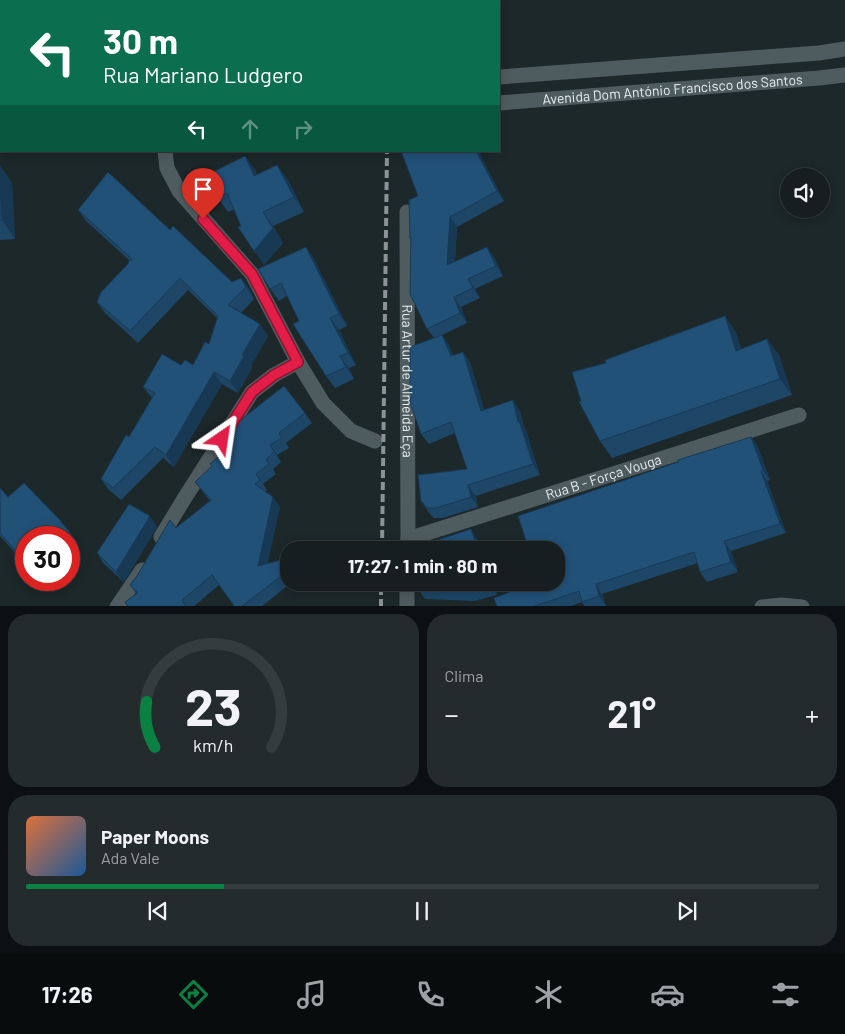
<!DOCTYPE html>
<html lang="pt">
<meta charset="utf-8">
<style>
:root{--surface:#161e20;--page:#232b2d;--text:#f1f3f6;--muted:#9ea2a5;--line:#353c3e;--accent:#0b8043}
body{margin:0;font-family:Barlow,sans-serif;background:var(--page);color:var(--text);height:100vh;display:flex;flex-direction:column;font-size:19px;white-space:nowrap}
*{box-sizing:border-box;margin:0}
p{font-size:16px;color:var(--muted)}
.icon{flex:none;width:28px;height:28px;fill:none;stroke:currentColor;stroke-width:2;stroke-linecap:round;stroke-linejoin:round}
.map{position:relative;height:606px;overflow:hidden}
.sheet{display:flex;flex-direction:column;gap:8px;padding:8px;background:#0c1012;flex:1}
.sheet>*{flex:none}
.banner{position:absolute;left:0px;top:0px;width:500px;height:152px;box-shadow:0 2px 12px #0003,0 0 0 1px var(--line);background:#0b6e4f;color:#fff;overflow:hidden}
.buttons{position:absolute;left:780px;top:168px;display:grid;gap:10px}
.buttons a{display:grid;place-items:center;width:50px;height:50px;border-radius:50%;background:var(--surface);box-shadow:0 2px 12px #0003,0 0 0 1px var(--line);font-size:25px}
.speed{position:absolute;left:15px;top:526px;display:flex;gap:10px;font-size:25px;font-weight:700;text-align:center}
.speed>*{display:grid;place-content:center;width:65px;height:65px;border-radius:50%;background:var(--surface);box-shadow:0 2px 12px #0003,0 0 0 1px var(--line);line-height:1}
.speed .limit{border:8px solid #d22;background:#fff;color:#111}
.pin{position:absolute;display:grid;place-items:center;width:42px;height:42px;color:#fff;margin:-51px -21px;border-radius:50% 50% 50% 0;rotate:-45deg;box-shadow:0 0 5px #0007}
.pin .icon{rotate:45deg}
.me{position:absolute;width:55px;margin:-28px;rotate:32deg;stroke-linejoin:round;filter:drop-shadow(0 0 4px #0008)}
.turn{display:flex;align-items:center;gap:18px;height:105px;padding:0 20px;font-size:22px}
.turn .icon{width:65px;height:65px;stroke-width:2.5}
.turn b{display:block;font-size:35px;line-height:42px}
.lanes{display:flex;align-items:center;height:48px;padding:0 20px;background:#0003;justify-content:center;gap:25px;direction:ltr}
.lanes .off{opacity:.35}
.big{font-size:38px;font-weight:700;line-height:1.1}
.sheet .tile{flex:1;display:flex;flex-direction:column;justify-content:center;gap:8px;min-width:0;padding:0 18px;border-radius:20px;background:var(--page)}
.sheet .dial{align-items:center;gap:0}
.dial svg{height:130px;overflow:visible;fill:none;stroke:var(--line);stroke-width:7;stroke-linecap:round;text-anchor:middle}
.dial text{fill:var(--text);stroke:none}
.song{display:flex;align-items:center;gap:15px}
.cover{width:60px;height:60px;border-radius:8px;background:linear-gradient(135deg,hsl(20 70% 55%),hsl(210 70% 35%))}
.played{height:5px;border-radius:2px;background:linear-gradient(90deg,var(--accent) 25%,var(--line) 25%)}
.keys{display:flex;justify-content:space-around;direction:ltr}
.heat{display:flex;justify-content:space-between;align-items:center;font-size:28px;direction:ltr}
.sheet .tiles{flex:1;display:grid;gap:8px;grid-template-columns:1fr 1fr}
.tile:last-child{grid-column:span 2}
.trip{position:absolute;left:280px;top:541px;width:285px;height:50px;border-radius:20px;background:var(--surface);box-shadow:0 2px 12px #0003,0 0 0 1px var(--line);font-weight:700;line-height:50px;text-align:center}
.dock{display:flex;height:80px;justify-content:space-around;align-items:center;background:#090c0d;color:var(--muted)}
.dock .icon{width:35px;height:35px}
.dock .active{color:var(--accent)}
.dock b{font-size:22px;color:var(--text)}
.map>svg:first-child{display:block}
.lines{fill:none;stroke-linecap:round;stroke-linejoin:round}
.street{stroke:#4f5c5f;stroke-width:15}
.rail{stroke:#8b9396;stroke-width:4;stroke-dasharray:8 4;stroke-linecap:butt}
.wall{fill:#1d4667}
.shaded-wall{fill:#183954}
.building{fill:#225178;stroke:#183954}
.route-casing{stroke:#92132f;stroke-width:12}
.route{stroke:#e11d48;stroke-width:9}
.labels{text-anchor:middle;stroke-width:4;stroke-linejoin:round;paint-order:stroke}
.street-label{font-size:14px;fill:#e6edef;stroke:#141f21}
</style>
<div class="map">
<svg width="845" height="607" viewBox="0 0 845 607">
<rect width="100%" height="100%" fill="#1d282b"/>
<g class="lines">
<g class="street">
<path d="M364,1V0"/>
<path d="M499,77L819,53L845,49"/>
<path id="s1" d="M499,103L819,78L845,75"/>
<path d="M0,119H1"/>
<path d="M0,142H1"/>
<path d="M165,151L167,168L179,191L252,274L298,362L323,403L351,431L375,441"/>
<path id="s2" d="M407,212L408,550"/>
<path d="M161,537L184,499L252,392L274,375L298,362"/>
<path id="s3" d="M408,539L799,415"/>
<path d="M117,607L142,570"/>
<path d="M407,607V582"/>
<path d="M762,607L781,605L802,607"/>
</g>
<path class="rail" d="M389,1V0
M382,550L387,151
M381,607V582"/>
</g>
<path class="wall" d="M478,151L504,201L457,227L455,262L494,257L503,276L475,289L480,298L461,307L467,323L440,336L442,335L449,345L453,356L463,352L470,362L484,410L520,411L524,427L526,431L540,475L476,496L478,507L443,518H434L430,514L421,501L467,469L455,433L429,444L421,434L412,397L434,338L427,329L411,240L410,238Z
M245,156L255,170L257,175L288,180L304,212L273,226L283,243L264,265L241,226L234,209L228,212L218,198Z
M0,166L12,183L15,239L0,240Z
M78,210L170,230L232,282L241,278L249,289L254,299L241,313L260,324L268,336L251,366L252,368L238,393L222,384L174,467L163,458L121,500L109,490L101,479L129,437L152,398L143,387L181,365H193L209,344L217,318L188,290L138,343L105,313L97,302L129,263L130,261L86,221Z
M306,247L314,259L347,326L339,330L356,365L349,368L354,379L335,388L326,376L287,296L279,301L270,289Z
M725,316L736,333L741,349L767,339L779,355L792,395L612,458L600,441L606,363Z
M305,413L312,423L286,443L289,448L277,455L281,462L273,469L276,474L263,484L267,490L265,492L280,507L267,563L289,558V582H292L261,607H235L219,585L193,607H128L136,594L130,585L176,528L210,501L195,482L212,467L231,445L225,437Z
M751,437L758,447L770,480L767,481L786,533L731,551L738,572L707,582L700,572L698,563L602,594L606,606L604,607H585L582,602L568,607H497L556,582Z
M0,488L8,497L61,521L78,543L69,551V538H26V565L0,536Z
M157,527L124,582L104,564L97,553Z
M40,580H62L49,591Z
M493,582L497,595L474,601L425,599L418,589Z"/>
<path class="shaded-wall" d="M81,0H88V1H81Z
M476,151H478L504,201L497,191Z
M245,156L255,170L264,191L254,176Z
M277,165L288,180L304,212L294,197Z
M0,166L12,183L15,239L2,220L0,186Z
M263,212L273,226L283,243L264,265L254,251Z
M450,217L457,227L454,275L447,265Z
M306,247L314,259L347,326L339,314Z
M487,247L494,257L503,276L496,266Z
M241,278L249,289L254,299L246,287Z
M468,279L475,289L480,298L473,288Z
M454,297L461,307L467,323L460,313Z
M725,316L736,333L747,367L736,351Z
M330,318L339,330L356,365L348,353Z
M260,324L268,336L251,366L252,368L238,393L230,381L242,355Z
M442,335L449,345L458,367L451,356Z
M767,339L779,355L792,395L780,379Z
M463,352L470,362L488,421L481,411Z
M340,356L349,368L354,379L346,367Z
M214,372L222,384L174,467L166,455Z
M513,400L520,411L524,427L526,431L540,475L533,464L518,422Z
M751,437L758,447L770,480L763,470Z
M270,445L277,455L281,462L274,452Z
M761,471L767,481L786,533L780,524Z
M468,485L476,496L478,507L471,497Z
M273,497L280,507L265,576L258,566Z
M150,516L157,527L124,582L116,572Z
M471,529L478,540L481,550H478Z
M724,541L731,551L738,572L731,562Z
M489,582H493L497,595L490,584Z
M596,584L602,594L606,606L599,596Z"/>
<path class="building" d="M0,0H81V1H1V9H0Z
M401,151H476L497,191L450,217L447,265L487,247L496,266L468,279L473,288L454,297L460,313L427,329L410,294L411,237L410,238L409,200L418,196Z
M245,156L254,176L277,165L294,197L263,212L273,228L254,251L238,227L241,226L227,193L218,198L207,175Z
M108,172L170,230L173,226L232,282L241,278L246,287L228,305L260,324L242,355L244,356L230,381L214,372L166,455L155,447L113,488L101,479L126,435L129,437L155,393L143,387L162,354L181,365L185,360L193,365L205,342L209,344L218,316L180,278L130,331L97,302L101,292L129,263L128,262L132,259L78,210Z
M0,186L2,220H0Z
M306,247L339,314L330,318L348,353L340,356L346,367L326,376L293,324L299,321L281,283L270,289L258,269Z
M725,316L736,351L767,339L780,379L600,441L579,402L581,401L572,372L606,363L605,360Z
M442,335L451,356L463,352L481,411L513,400L518,422L519,421L533,464L468,485L471,497L436,508H427L421,501L418,475L467,469L451,422L421,434L410,402V398L412,397L410,392V347Z
M284,386L305,413L279,433L282,438L270,445L274,452L266,459L269,464L256,474L260,480L255,484L273,497L258,566L289,558V570L241,607H235L212,575L182,600L186,607H128L125,602L138,593L130,585L137,576L170,520L176,528L211,500L195,482L212,466L210,464L232,445L225,437L235,429L233,427L248,414Z
M751,437L763,470L761,471L780,524L724,541L731,562L700,572L694,552L596,584L599,596L582,602L579,591L532,607H497L494,598L536,582H556V550H529L518,516L678,462V460Z
M24,483L61,521H60L70,532L65,538H26V563L0,533V488L8,497Z
M129,504L150,516L116,572L97,553Z
M471,529L478,550H423L424,548L431,542Z
M418,582H489L490,584L466,591L418,589Z"/>
<g class="lines">
<g class="route-casing">
<path id="route" d="M203,219L252,274L298,362L274,375L252,392L222,439"/>
</g>
<use href="#route" class="route"/>
</g>
<g class="labels">
<g class="street-label">
<text dy="5" stroke="none"><textPath href="#s1" startOffset="174">Avenida Dom António Francisco dos Santos</textPath></text>
<text dy="5" stroke="none"><textPath href="#s2" startOffset="169">Rua Artur de Almeida Eça</textPath></text>
<text dy="5" stroke="none"><textPath href="#s3" startOffset="205">Rua B - Força Vouga</textPath></text>
</g>
</g>
</svg>
<div class="buttons">
<a><svg class="icon" aria-label="sound" viewBox="0 0 24 24"><path d="M4 9h4l5-4v14l-5-4H4zM17 9q2 3 0 6"/></svg></a>
</div>
<div class="speed"><div class="limit">30</div></div>
<div class="pin" style="left:203px;top:219px;background:#d93025"><svg class="icon" aria-label="arrive" viewBox="0 0 24 24"><path d="M6 21V4h12l-3 4 3 4H6"/></svg></div>
<svg class="me" style="left:222px;top:439px" viewBox="-20 -20 40 40"><path d="M0-17L14 15 0 8-14 15z" fill="#e11d48" stroke="#fff" stroke-width="4"/></svg>
<div class="trip">17:27 · 1 min · 80 m</div>
<div class="banner">
<div class="turn"><svg class="icon" aria-label="left" viewBox="0 0 24 24"><path d="M17 20v-9H6M10 6l-5 5 5 5"/></svg><div><b>30 m</b>Rua Mariano Ludgero</div></div>
<div class="lanes"><svg class="icon" aria-label="left" viewBox="0 0 24 24"><path d="M17 20v-9H6M10 6l-5 5 5 5"/></svg><svg class="icon off" aria-label="ahead" viewBox="0 0 24 24"><path d="M12 20V5M6 11l6-6 6 6"/></svg><svg class="icon off" aria-label="right" viewBox="0 0 24 24"><path d="M7 20v-9h11M14 6l5 5-5 5"/></svg></div>
</div>
</div>
<section class="sheet">
<div class="tiles">
<div class="tile dial"><svg viewBox="0 0 100 80">
<path d="M14 69A42 42 0 1 1 86 69"/>
<path d="M14 69A42 42 0 0 1 9 41" stroke="#0b8043"/>
<text x="50" y="56" font-size="32" font-weight="700">23</text>
<text x="50" y="72" font-size="11">km/h</text>
</svg></div>
<div class="tile"><p>Clima</p>
<div class="heat"><a>−</a><b class="big">21°</b><a>+</a></div>
</div>
<div class="tile">
<div class="song"><i class="cover"></i><div><b>Paper Moons</b><p>Ada Vale</p></div></div>
<div class="played"></div>
<div class="keys"><svg class="icon" aria-label="previous" viewBox="0 0 24 24"><path d="M18 5L8 12l10 7zM5 5v14"/></svg><svg class="icon" aria-label="pause" viewBox="0 0 24 24"><path d="M8 5v14M16 5v14"/></svg><svg class="icon" aria-label="next" viewBox="0 0 24 24"><path d="M6 5l10 7-10 7zM19 5v14"/></svg></div>
</div>
</div>
</section>
<nav class="dock">
<b>17:26</b>
<svg class="icon active" aria-label="directions" viewBox="0 0 24 24"><path d="M12 3l9 9-9 9-9-9zM9 14v-3h6M13 9l2 2-2 2"/></svg>
<svg class="icon" aria-label="music" viewBox="0 0 24 24"><path d="M9 18V5l10-2v13"/><circle cx="6" cy="18" r="3"/><circle cx="16" cy="16" r="3"/></svg>
<svg class="icon" aria-label="phone" viewBox="0 0 24 24"><path d="M5 4h4l2 5-3 2q2 4 5 5l2-3 5 2v4C11 20 4 13 5 4z"/></svg>
<svg class="icon" aria-label="climate" viewBox="0 0 24 24"><path d="M12 3v18M4 7l16 10M4 17L20 7"/></svg>
<svg class="icon" aria-label="car" viewBox="0 0 24 24"><path d="M5 17H2v-5l4-1 3-4h7l3 4 3 1v5h-3M9 17h6M6 11h13"/><circle cx="7" cy="17" r="2"/><circle cx="17" cy="17" r="2"/></svg>
<svg class="icon" aria-label="filters" viewBox="0 0 24 24"><path d="M4 7h16M4 17h16"/><circle cx="9" cy="7" r="2"/><circle cx="15" cy="17" r="2"/></svg>
</nav>
